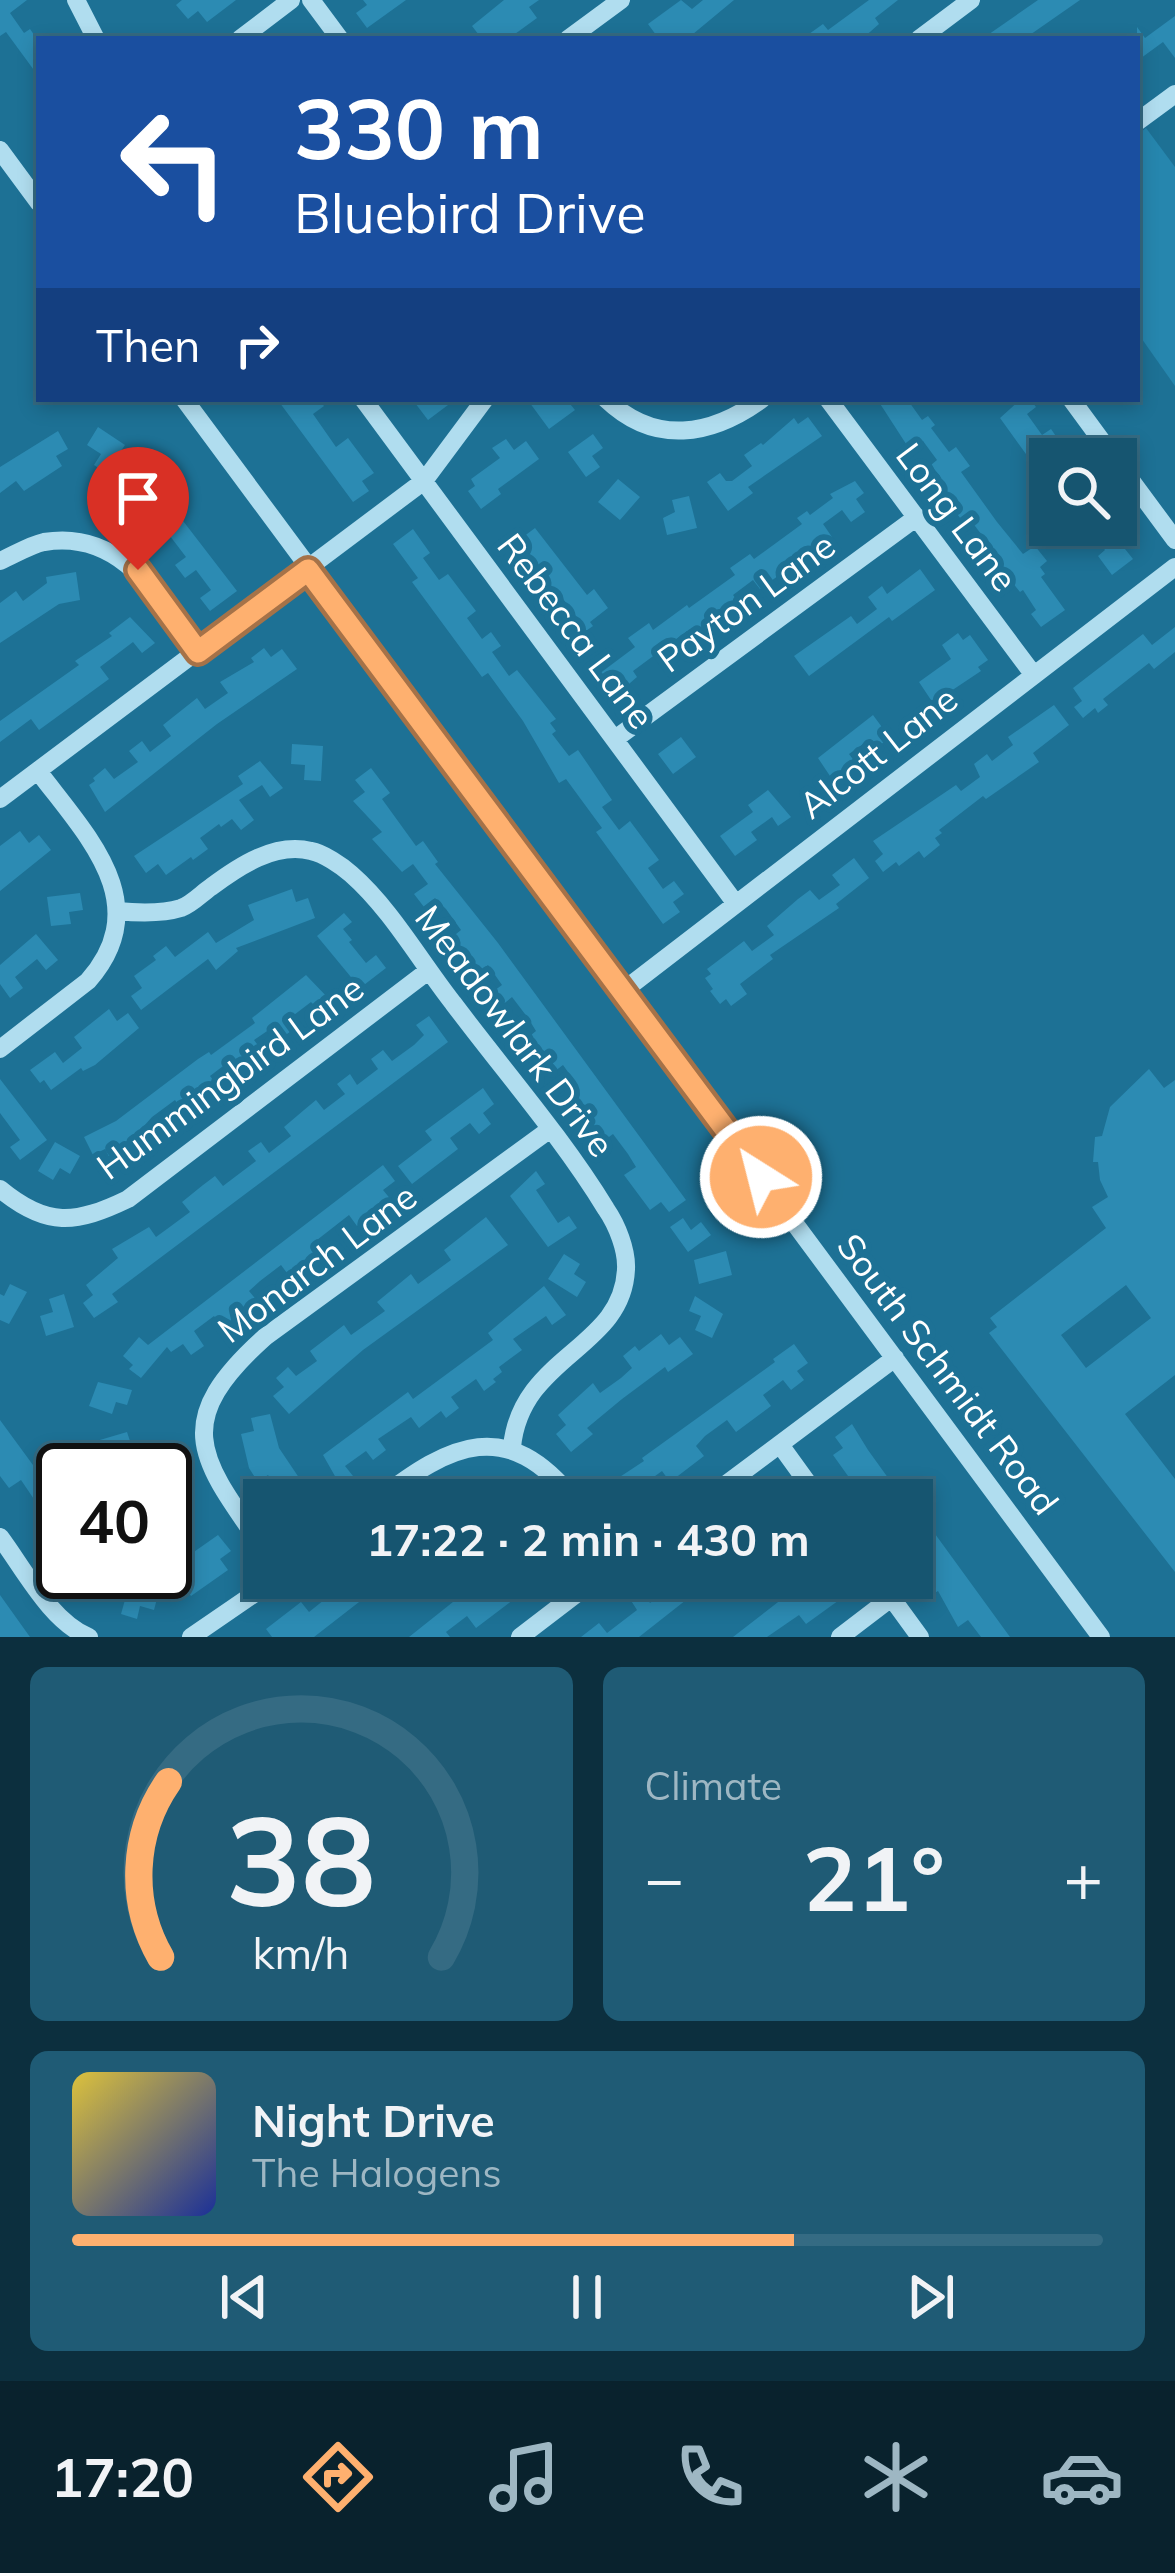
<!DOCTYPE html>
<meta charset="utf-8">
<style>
:root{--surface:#165570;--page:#1f5b75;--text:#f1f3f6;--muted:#9eb7c3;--line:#356b83;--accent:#feb06f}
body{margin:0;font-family:Mulish,sans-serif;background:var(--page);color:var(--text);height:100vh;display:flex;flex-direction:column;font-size:45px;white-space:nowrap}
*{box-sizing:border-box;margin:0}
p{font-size:39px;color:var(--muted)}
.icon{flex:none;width:66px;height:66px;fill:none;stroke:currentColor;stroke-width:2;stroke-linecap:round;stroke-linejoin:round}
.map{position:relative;height:1637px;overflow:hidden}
.panel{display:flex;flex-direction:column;gap:30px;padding:30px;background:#0c2f3e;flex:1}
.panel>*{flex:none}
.top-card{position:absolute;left:36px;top:36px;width:1104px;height:366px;border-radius:0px;box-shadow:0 6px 18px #0003,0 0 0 3px var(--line);background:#1a4fa0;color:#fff;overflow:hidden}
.buttons{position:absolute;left:1029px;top:438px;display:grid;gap:24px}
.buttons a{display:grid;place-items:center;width:108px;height:108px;border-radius:0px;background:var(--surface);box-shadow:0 6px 18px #0003,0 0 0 3px var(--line);font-size:60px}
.speed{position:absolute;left:36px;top:1443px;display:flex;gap:24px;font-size:60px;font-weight:700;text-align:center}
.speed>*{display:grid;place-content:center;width:156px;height:156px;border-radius:50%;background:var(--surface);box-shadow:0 6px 18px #0003,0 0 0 3px var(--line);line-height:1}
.speed .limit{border:6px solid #111;border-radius:18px;background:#fff;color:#111}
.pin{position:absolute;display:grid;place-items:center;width:102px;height:102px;color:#fff;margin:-123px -51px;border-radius:50% 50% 50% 0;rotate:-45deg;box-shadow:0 0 12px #0007}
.pin .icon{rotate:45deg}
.me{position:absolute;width:132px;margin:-66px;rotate:324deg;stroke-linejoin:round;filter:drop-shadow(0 0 9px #0008)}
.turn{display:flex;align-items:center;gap:42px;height:252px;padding:0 60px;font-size:54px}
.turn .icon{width:156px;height:156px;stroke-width:2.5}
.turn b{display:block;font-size:84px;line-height:102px}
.then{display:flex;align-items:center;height:114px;padding:0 60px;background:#0003;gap:24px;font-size:45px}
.big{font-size:90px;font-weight:700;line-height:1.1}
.panel .tile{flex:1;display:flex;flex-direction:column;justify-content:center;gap:18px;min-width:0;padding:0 42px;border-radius:18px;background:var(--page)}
.panel .dial{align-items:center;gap:0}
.dial svg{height:312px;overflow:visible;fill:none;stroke:var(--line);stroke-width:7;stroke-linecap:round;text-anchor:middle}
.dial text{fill:var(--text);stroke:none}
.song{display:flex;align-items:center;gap:36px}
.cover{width:144px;height:144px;border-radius:18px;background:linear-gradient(135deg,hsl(50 70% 55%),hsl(230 70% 35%))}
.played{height:12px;border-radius:6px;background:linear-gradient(90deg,var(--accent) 70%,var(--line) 70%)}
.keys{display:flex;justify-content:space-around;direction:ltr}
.heat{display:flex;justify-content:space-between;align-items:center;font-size:66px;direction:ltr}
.panel .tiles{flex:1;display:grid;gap:30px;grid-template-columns:1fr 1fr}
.tile:last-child{grid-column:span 2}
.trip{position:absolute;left:243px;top:1479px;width:690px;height:120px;border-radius:0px;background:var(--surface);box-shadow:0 6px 18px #0003,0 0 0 3px var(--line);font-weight:700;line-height:120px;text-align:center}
.menu{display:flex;height:192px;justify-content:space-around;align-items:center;background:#09222d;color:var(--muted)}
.menu .icon{width:84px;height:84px}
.menu .active{color:var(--accent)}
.menu b{font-size:54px;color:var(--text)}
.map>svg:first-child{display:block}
.green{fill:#2686ae}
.building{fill:#2c8bb3;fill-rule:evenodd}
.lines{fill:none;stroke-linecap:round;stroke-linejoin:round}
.minor{stroke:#b0ddef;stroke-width:18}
.route-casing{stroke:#a57248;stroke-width:30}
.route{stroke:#feb06f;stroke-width:21}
.labels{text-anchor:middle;stroke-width:12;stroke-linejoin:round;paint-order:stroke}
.street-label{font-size:36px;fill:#fff;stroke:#1d7195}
</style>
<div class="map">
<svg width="1175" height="1637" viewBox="0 0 1175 1637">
<rect width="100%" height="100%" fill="#1d7195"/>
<path class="green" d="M1146,128L1175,167V386L1137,332V135Z"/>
<path class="building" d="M0,0H27L10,13L24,33L30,29L39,42V77L6,32L0,36Z
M182,0H236L207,22L198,11L188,19L176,5Z
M363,0H406L367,28L356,13L367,5Z
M504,0H539L529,7L537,18L508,39H499L494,33L482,39L472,26Z
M681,0L692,9L703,0H734L687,39H659L648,24Z
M869,0H898L875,18L879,24L862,39H802L823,24L828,30Z
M1038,0H1080L1024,39H982Z
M1175,16V58L1163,42L1137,61V27L1145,38Z
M277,399H318L324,406L313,414L336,447L348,438L374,473L362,481L369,491L353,502Z
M412,399H456L428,420Z
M527,399H566L575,410L549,429Z
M877,399H907L922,420L928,416L935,425L931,428L949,452L956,447L970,466L961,472L997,522L1023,554L1035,546L1047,561L1040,567L1045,574L1041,577L1065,610L1041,627L1031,614L1036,610L1023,590L1020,592L1012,582L1009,585L981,546L987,542L972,522L966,526L933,481L940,476L931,465L937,460L923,441L910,450Z
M1021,399H1030L1036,407L1027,414L1042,435L1051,429L1060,442L1051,449L1058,458L1050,459V464L1039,472L1000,418Z
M808,417L822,436L748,487L753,493L728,511L707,482L720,473L726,481H732L752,466L744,455L761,443L763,445L794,418L798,424Z
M98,427L125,445L106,473L94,465L101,454L87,445Z
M58,431L68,449L56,456L62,466L24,491L16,481L0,493V467Z
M593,434L603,448L592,456L600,467L586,477L568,452Z
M506,439L514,450L526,441L539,459L498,489L501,494L481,509L468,491L475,486L471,479L500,458L492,448Z
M147,464L165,488L160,491L237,591L210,611L200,598L211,590L196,570L185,578L175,565L186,557L170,536L165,539L157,529L148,536L138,522L144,518L128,495L139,487L131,476Z
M618,479L640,497L620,520L598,502Z
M855,481L864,493L856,499L865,512L851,522L842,510L823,524L832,537L760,589L753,580L733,595L740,604L693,639L687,631L633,671L637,677L615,696L599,674L635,647L628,638L649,623L653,630L687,605L689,608L735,575L730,568L750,554L754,559L802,524L797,518L807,511L810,515L833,498L830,494Z
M689,496L697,528L667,535L663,518L675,512L672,500Z
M1087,525H1122L1135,542L1125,549L1133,559L1112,575L1098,556L1105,550Z
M535,528L587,595L594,589L608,608L590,622L593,626L580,635L571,623L578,619L561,596L554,601L544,587L550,583L515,543Z
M413,529L430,553L423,558L439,580L448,574L476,611L467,618L482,639L491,632L501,646L492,652L509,676L517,670L556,719L550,723L556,731L552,734L569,756L578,750L587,763L612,800L602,807L619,830L630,821L659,860L648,868L663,889L674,881L684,894L673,902L680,912L663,924L596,832L602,828L566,779L559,783L523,721L488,673L482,677L412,582L418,578L393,544Z
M920,569L935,590L892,621L889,617L809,676L794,656L851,616L857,624L877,609L868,597L882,586L887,594Z
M76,572L80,600L59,604L0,643V603L16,591L23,601L47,583L46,577Z
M130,617L155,643L142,653L133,642L100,667L109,679L39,730L31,719L0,742V721L79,665L75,661L112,636L109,633Z
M1175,627V652L1154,669L1149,663L1103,699L1108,705L1098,713L1095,708L1083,718L1074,707L1082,701L1073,688L1143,634L1152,645Z
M958,633L963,640L970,635L988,660L978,667L981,671L933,703L919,682L951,659L942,645Z
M264,648L271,657L282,649L297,669L217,724L105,812L89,785L95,781L93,778L105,768L114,779L138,762L129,751L142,741L150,752L171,736L163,725L197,698L205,709L228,693L220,682L254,662L251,658Z
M1054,705L1069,725L1033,753L1039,762L986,799L983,796L939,830L942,833L935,838L940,845L924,858L919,851L899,866L896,862L883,872L875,861L883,854L873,841L956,785L961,791L980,777L974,764L987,754L992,761L1013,745L1008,737Z
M873,715L890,738L877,747L870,739L849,754L855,762L832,779L818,758Z
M681,737L696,757L673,774L658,754Z
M292,744L323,746L321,781L304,780L305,765L291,764Z
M260,761L283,788L270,797L262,785L239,800L254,820L241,830L232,819L221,827L219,824L200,838L208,849L193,860L191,857L166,875L158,864L146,873L134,856L243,784L238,776Z
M371,768L390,793L382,799L416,846L423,841L438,862L435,864L498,943L686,1200L669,1212L661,1202L650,1210L624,1175L636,1167L628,1154L613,1134L602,1142L579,1105L575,1108L565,1095L578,1086L563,1065L551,1074L525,1040L536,1031L528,1018L512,997L501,1006L491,993L502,985L488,965L476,974L450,939L461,930L446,909L435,898L424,907L414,894L428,884L413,864L402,872L372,839L382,832L353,801L365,792L355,780Z
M768,790L791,817L778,826L772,817L751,832L757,840L735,856L720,836L753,812L748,805Z
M20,831L29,843L39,835L51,850L0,891V846Z
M854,858L869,878L836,904L839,908L770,955L773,959L740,984L747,994L731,1006L726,999L720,1004L710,991L713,989L705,978L711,974L707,969L744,941L752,951L774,935L767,926L798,899L810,890L819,900L840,885L832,875Z
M292,889L296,902L308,898L315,918L236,948L238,951L216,970L208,959L141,1010L131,996L142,988L134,976L156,960L153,956L166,946L175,957L208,932L216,943L254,920L248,905Z
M80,893L83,910L69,912L71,924L51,926L47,897Z
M344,913L352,922L343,929L352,940L349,942L366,963L376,955L386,968L360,988L317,936Z
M36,934L58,960L46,970L37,959L15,977L23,988L10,998L0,984V965Z
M306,975L331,1001L318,1010L311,1002L290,1018L297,1027L284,1036L276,1025L254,1040L263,1052L244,1066L242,1063L236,1067L231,1060L210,1076L218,1086L183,1112L175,1100L152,1117L143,1127L151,1137L125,1156L112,1162L105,1149L93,1155L84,1137L116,1121L198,1059L209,1052L211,1055L255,1023L252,1018Z
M109,1009L117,1021L128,1013L139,1028L95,1065L83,1071L81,1068L51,1090L44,1080L40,1083L30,1070L55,1052L63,1063L82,1048L74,1037Z
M429,1016L448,1042L112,1294L118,1302L94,1318L83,1303L93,1295L86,1285L118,1258L112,1249L149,1227L156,1237L167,1229L190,1212L182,1202L203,1185L215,1176L223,1186L256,1161L248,1151L261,1142L269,1153L291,1136L284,1127L304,1110L316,1100L324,1110L345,1094L337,1084L350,1074L357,1085L378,1069L371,1059L383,1050L392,1061L414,1045L424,1035L416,1025Z
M1149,1069L1164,1088L1175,1080V1375L1125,1414L1175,1479V1572L989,1333L997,1327L990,1318L1106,1228L1092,1207L1108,1197L1100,1180L1098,1162H1093L1095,1137L1102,1136L1110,1107ZM1126,1285L1151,1318L1086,1368L1061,1335Z
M0,1079L47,1140L20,1160L10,1147L20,1140L0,1113Z
M483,1088L494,1104L483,1113L491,1124L479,1134L470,1123L450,1138L458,1149L412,1184L398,1166L432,1140L425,1131Z
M55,1142L80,1156L70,1174L60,1168L53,1180L38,1171Z
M383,1165L395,1181L383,1190L392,1201L357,1226L349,1215L317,1240L325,1252L290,1277L281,1265L260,1281L249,1291L258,1302L223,1328L214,1316L194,1331L204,1346L191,1355L183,1344L171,1352L167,1347L141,1378L129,1369L133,1365L123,1356L139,1337L148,1345Z
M536,1171L545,1184L536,1190L558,1223L569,1216L577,1228L548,1247L510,1196Z
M486,1217L508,1245L363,1350L289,1414L273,1396L284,1387L276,1378L288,1367L296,1376L317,1361L310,1351L344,1325L351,1335L385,1311L377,1302L411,1274L418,1284L451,1260L444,1250Z
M683,1218L691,1230L701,1222L711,1235L688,1252L670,1227Z
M726,1251L732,1275L699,1284L694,1260Z
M564,1254L580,1264L574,1274L586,1282L577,1297L548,1279Z
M10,1284L27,1292L9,1324L0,1320V1294L4,1296Z
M544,1286L566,1315L552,1325L546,1316L513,1339L522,1350L499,1367L502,1372L493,1379L496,1382L484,1391L476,1379L451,1397L459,1408L446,1418L441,1411L419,1428L411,1417L378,1439L386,1450L373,1460L366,1451L345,1466L353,1476L340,1485L323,1455L408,1392L413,1399L493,1340L488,1333Z
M64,1294L74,1327L46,1336L40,1316L53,1312L49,1299Z
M695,1296L723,1314L712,1338L695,1330L701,1316L689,1311Z
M661,1334L669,1345L680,1337L693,1354L668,1372L665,1367L622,1399L587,1428L593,1434L571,1452L556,1434L566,1425L558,1415L593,1383L600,1393L621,1378L632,1368L623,1356L635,1346L639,1351Z
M794,1344L808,1363L797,1371L804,1380L791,1390L783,1380L763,1395L771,1406L736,1432L727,1420L705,1436L696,1446L704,1456L670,1482L662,1471L640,1487L649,1500H612L603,1488L644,1461L642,1458L775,1362L773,1359Z
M98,1382L132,1390L127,1405L116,1402L112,1414L89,1406Z
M270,1414L279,1448L314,1500H284L268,1475L258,1482L249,1468L241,1434L254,1431L251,1418Z
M0,1420L63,1506V1540L53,1527L42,1535L33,1522L44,1514L21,1480L9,1488L0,1476Z
M852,1424L868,1450L904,1500H883L870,1482L858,1490L833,1455L843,1448L835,1437Z
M127,1432L131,1444L118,1449L126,1470H103L93,1442Z
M487,1481L492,1500H474L470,1485Z
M165,1488L169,1497L181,1491L189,1506L177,1512L183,1524L165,1533Z
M912,1507L930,1527L1010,1637H981L968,1620L958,1627L938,1591L933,1594L925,1582L936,1574L919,1551L912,1557Z
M218,1535L231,1551L220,1559L228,1570L191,1596L183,1584L172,1592L161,1575Z
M81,1572H119L112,1577L123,1580L103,1594L94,1582L82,1590L73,1578Z
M333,1578L343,1587L355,1578H390L314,1637H272L266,1629L301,1602L309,1612L329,1596L322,1586Z
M495,1578H504L508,1583L513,1580L522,1593L476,1628L467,1616L446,1632L450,1637H409L468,1590L472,1595Z
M668,1578H714L639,1637H581L599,1623L607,1633L637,1610L630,1599L642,1591L650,1603L673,1586Z
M809,1578H828L842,1598L806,1624L799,1615L767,1637H733Z
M130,1582L159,1591L154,1610L140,1606L137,1619L121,1614Z
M0,1595L30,1637H0Z"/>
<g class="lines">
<path class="minor" d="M76,0L96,39
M311,0L340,39
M240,39L291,0
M568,39L621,0
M919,39L971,0
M1137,122L1175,94
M0,150L39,203
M184,399L1101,1637
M363,399L736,904
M606,399C655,446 711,436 762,399
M828,399L1033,674
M1071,399L1115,459
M1116,460L1175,540
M0,561C14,555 30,545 44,542C122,529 159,598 198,652
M615,739L917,517
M0,799L424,481L485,399
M117,911C137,913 162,914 181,908C192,904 202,893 211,887C239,866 275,842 311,851C323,853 342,866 351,874C391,909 420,961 453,1003C504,1071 562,1137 606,1209C617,1225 627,1250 626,1269C623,1349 521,1355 512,1447
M623,991L1175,567
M0,1049L88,981C157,903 85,834 38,771
M0,1189C47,1228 76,1224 128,1199L428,971
M781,1446L820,1500
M378,1500C451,1443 507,1416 574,1500
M705,1500L895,1358
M0,1537C24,1569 51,1622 89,1637
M264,1549C200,1458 169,1423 265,1337L549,1130
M877,1578L920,1637
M191,1637L277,1578
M520,1637L597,1578
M840,1637L891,1598"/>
</g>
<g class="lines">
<g class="route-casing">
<path id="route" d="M138,570L198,652L308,570L761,1177"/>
</g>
<use href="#route" class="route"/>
</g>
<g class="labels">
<g class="street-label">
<text transform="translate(957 517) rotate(53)" y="13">Long Lane</text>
<text transform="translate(746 602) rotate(-36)" y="13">Payton Lane</text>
<text transform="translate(576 631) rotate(53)" y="13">Rebecca Lane</text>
<text transform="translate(878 752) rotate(-38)" y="13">Alcott Lane</text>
<text transform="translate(515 1031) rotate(53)" y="13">Meadowlark Drive</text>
<text transform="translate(230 1077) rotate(-36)" y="13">Hummingbird Lane</text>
<text transform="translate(317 1263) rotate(-37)" y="13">Monarch Lane</text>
<text transform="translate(948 1374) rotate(53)" y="13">South Schmidt Road</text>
</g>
</g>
</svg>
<div class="buttons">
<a><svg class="icon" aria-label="search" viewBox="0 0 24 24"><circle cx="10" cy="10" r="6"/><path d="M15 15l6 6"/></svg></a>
</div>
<div class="speed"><div class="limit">40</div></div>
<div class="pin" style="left:138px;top:570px;background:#d93025"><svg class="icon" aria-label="arrive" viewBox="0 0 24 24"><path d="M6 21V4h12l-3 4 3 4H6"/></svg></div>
<svg class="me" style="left:761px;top:1177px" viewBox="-20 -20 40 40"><circle r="17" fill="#feb06f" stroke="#fff" stroke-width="3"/><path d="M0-11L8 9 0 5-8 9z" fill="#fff"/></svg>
<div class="trip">17:22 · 2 min · 430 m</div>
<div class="top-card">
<div class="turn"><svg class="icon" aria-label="left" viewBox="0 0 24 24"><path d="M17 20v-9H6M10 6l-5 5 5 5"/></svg><div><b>330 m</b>Bluebird Drive</div></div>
<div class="then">Then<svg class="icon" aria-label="right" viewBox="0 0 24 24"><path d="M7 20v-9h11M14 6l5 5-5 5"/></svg></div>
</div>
</div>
<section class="panel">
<div class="tiles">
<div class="tile dial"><svg viewBox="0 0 100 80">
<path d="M14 69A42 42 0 1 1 86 69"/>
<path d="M14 69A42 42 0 0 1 16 24" stroke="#feb06f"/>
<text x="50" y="56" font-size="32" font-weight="700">38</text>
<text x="50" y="72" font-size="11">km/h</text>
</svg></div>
<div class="tile"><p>Climate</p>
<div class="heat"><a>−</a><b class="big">21°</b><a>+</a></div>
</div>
<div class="tile">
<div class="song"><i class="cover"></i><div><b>Night Drive</b><p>The Halogens</p></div></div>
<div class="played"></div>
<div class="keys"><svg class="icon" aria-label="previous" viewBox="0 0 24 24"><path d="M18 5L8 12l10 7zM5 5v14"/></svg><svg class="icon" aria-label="pause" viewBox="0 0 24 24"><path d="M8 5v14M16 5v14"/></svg><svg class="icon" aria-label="next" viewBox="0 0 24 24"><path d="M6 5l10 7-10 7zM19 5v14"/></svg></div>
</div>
</div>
</section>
<nav class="menu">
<b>17:20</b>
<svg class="icon active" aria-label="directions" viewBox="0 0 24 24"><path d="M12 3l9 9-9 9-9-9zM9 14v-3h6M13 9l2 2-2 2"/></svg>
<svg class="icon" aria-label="music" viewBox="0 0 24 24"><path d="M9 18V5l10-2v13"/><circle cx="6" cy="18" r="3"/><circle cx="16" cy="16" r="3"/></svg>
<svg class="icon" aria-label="phone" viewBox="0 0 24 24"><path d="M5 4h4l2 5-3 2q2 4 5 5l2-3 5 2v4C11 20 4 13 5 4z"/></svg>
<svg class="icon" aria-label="climate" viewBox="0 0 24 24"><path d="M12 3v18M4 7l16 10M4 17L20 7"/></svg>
<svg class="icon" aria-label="car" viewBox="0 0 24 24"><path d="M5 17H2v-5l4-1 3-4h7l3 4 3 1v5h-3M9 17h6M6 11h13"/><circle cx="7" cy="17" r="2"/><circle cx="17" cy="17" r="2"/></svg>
</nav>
